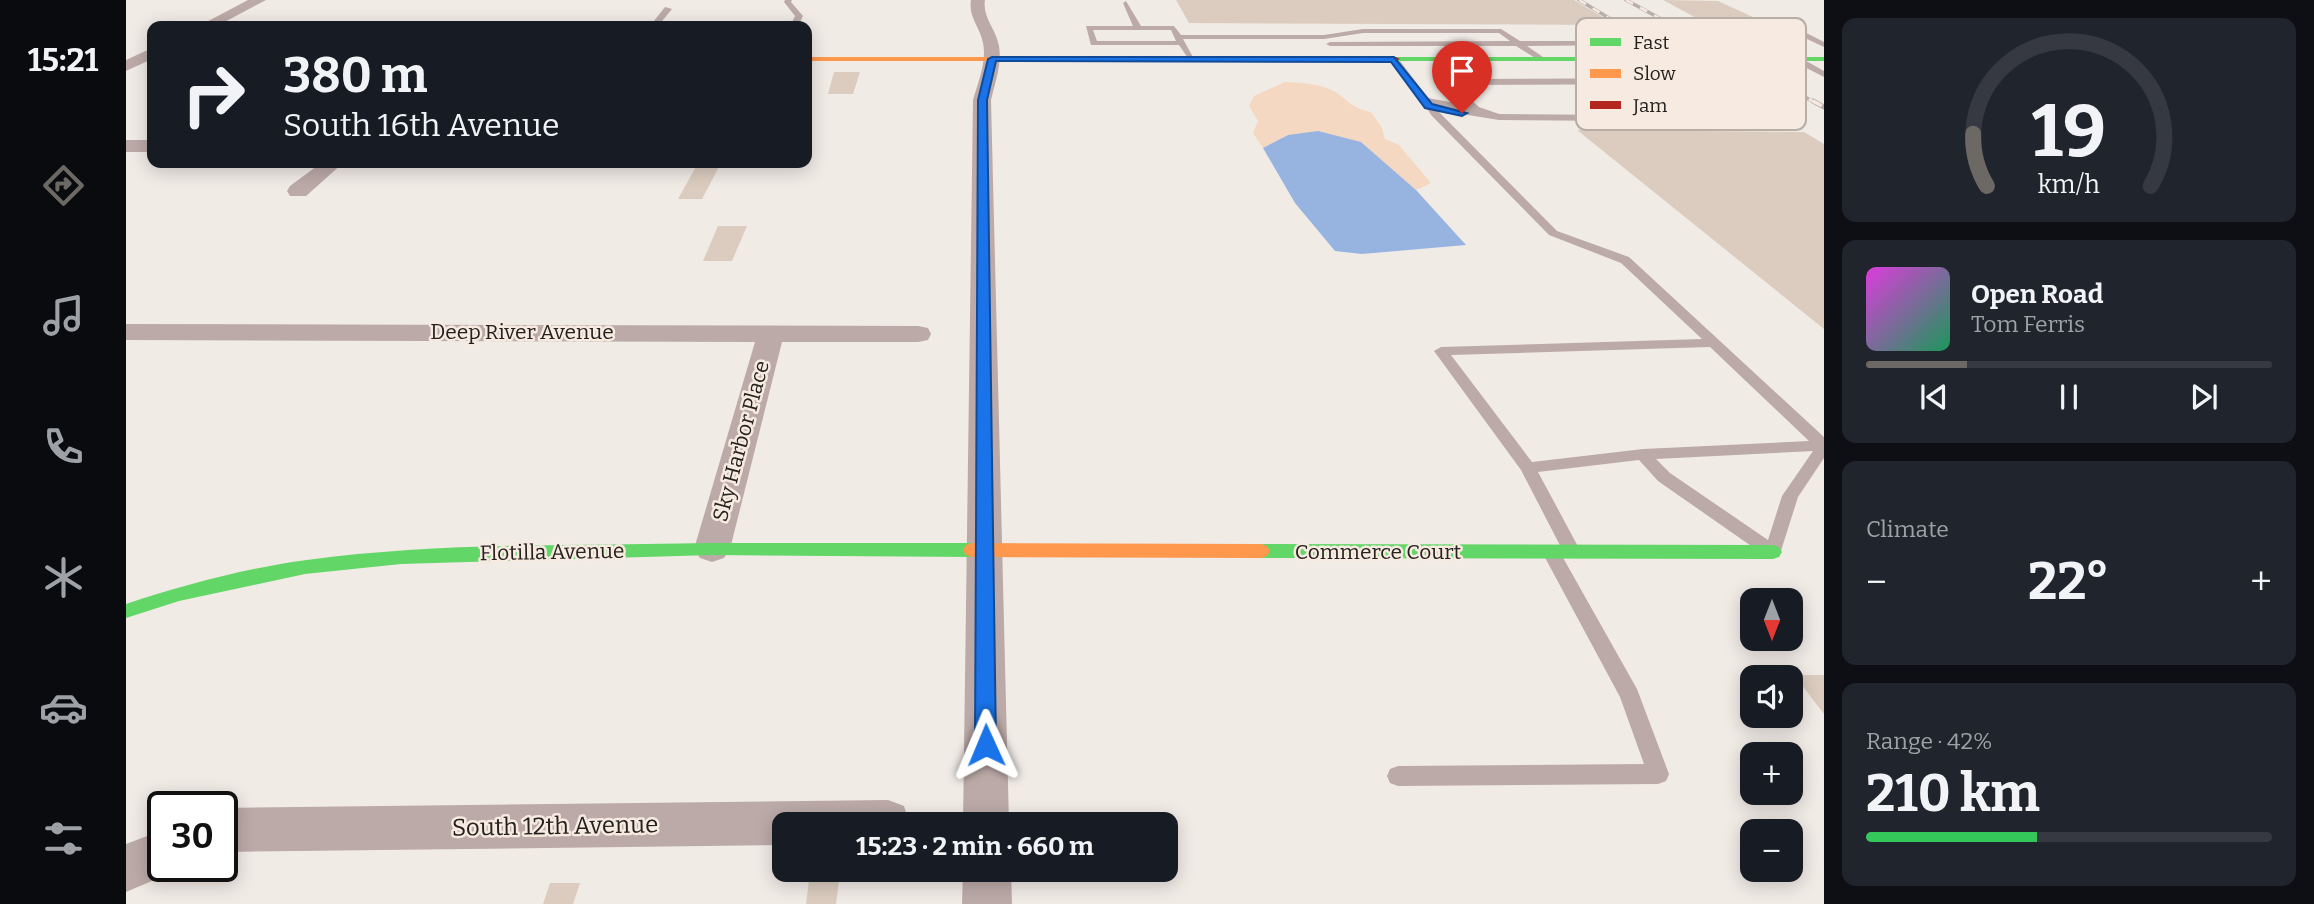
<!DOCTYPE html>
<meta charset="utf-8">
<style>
:root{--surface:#171b24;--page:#20242c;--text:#f1f3f6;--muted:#9ea1a6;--line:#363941;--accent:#6c6863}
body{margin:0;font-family:Bitter,serif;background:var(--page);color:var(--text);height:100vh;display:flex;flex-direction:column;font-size:26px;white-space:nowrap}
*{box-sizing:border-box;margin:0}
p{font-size:23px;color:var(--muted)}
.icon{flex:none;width:38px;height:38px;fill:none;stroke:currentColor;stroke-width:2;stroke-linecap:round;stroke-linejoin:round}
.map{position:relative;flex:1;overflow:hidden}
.sheet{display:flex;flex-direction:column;gap:18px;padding:18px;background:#0d0f14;width:490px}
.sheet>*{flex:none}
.top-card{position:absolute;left:21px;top:21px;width:665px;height:147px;border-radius:14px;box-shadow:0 4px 18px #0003;background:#171b24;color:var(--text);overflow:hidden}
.needle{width:46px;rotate:180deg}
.fabs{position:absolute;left:1614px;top:588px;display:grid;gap:14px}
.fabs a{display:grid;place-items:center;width:63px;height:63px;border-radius:14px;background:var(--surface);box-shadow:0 4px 18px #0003;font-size:35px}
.speed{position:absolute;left:21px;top:791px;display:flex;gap:14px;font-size:35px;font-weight:700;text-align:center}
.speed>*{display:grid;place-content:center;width:91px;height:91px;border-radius:50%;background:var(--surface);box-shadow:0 4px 18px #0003;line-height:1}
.speed .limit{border:4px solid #111;border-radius:10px;background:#fff;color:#111}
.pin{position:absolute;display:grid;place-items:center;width:60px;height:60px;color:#fff;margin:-72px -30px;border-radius:50% 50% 50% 0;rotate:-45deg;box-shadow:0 0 7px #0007}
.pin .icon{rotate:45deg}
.me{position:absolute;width:77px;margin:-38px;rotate:359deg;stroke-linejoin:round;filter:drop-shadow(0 0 5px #0008)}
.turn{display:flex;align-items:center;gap:24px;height:147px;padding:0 21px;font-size:32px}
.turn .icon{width:91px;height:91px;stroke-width:2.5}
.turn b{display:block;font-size:49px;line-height:60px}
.big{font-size:52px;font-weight:700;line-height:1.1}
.sheet .card{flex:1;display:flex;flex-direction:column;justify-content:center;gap:10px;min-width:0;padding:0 24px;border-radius:14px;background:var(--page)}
.sheet .dial{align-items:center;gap:0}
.dial svg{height:182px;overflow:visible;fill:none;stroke:var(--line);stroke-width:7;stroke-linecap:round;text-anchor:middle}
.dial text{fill:var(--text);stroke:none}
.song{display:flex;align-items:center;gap:21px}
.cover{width:84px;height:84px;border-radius:10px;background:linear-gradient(135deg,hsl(300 70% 55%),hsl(150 70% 35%))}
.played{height:7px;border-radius:4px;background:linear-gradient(90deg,var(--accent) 25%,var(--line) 25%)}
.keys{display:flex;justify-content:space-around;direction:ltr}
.heat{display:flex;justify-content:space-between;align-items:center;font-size:38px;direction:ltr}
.charge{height:10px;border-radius:5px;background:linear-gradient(90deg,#34c759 42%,var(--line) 0)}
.trip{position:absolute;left:646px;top:812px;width:406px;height:70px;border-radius:14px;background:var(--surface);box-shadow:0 4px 18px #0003;font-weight:700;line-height:70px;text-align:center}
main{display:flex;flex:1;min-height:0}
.menu{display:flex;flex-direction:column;width:126px;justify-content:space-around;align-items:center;background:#090b0e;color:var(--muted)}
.menu .icon{width:49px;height:49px}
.menu .selected{color:var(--accent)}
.menu b{font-size:32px;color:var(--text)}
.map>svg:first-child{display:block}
.green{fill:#f5d8c1}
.water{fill:#97b4e0}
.building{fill:#dbccbf}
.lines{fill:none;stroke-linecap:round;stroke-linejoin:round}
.lane{fill:#bcaaa8;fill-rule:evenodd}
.street{fill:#bcaaa8;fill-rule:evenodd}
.fast{fill:#63d668;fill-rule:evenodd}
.slow{fill:#ff974d;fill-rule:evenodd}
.jam{fill:#b3261e;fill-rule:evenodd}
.rail-far1-casing{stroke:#b8aeaa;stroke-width:3.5}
.rail-casing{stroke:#b8aeaa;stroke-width:5}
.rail-far1{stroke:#f6eae1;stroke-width:2.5;stroke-dasharray:8;stroke-linecap:butt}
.rail{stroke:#f6eae1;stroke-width:3.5;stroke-dasharray:10;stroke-linecap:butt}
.route{fill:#1a73e8;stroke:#114b97;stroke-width:2}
.labels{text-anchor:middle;stroke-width:5;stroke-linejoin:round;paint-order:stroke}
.street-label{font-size:21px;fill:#25211d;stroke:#f6eae1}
.near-street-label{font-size:24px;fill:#25211d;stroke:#f6eae1}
.key{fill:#f6eae1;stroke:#b7aea6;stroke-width:2}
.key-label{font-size:19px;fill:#25211d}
</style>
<main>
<nav class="menu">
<b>15:21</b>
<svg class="icon selected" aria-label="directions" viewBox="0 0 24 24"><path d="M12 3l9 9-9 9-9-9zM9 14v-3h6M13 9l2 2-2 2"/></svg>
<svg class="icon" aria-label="music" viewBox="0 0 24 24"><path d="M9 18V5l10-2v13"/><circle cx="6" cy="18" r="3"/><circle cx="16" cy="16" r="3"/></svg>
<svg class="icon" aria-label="phone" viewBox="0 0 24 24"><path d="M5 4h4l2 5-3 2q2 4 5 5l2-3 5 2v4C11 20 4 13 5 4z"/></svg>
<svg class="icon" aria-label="climate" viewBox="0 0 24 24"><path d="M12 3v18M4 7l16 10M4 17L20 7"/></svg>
<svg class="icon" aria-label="car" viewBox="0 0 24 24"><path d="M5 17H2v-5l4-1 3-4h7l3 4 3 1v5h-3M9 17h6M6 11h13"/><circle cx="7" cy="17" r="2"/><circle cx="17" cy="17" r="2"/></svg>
<svg class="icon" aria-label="filters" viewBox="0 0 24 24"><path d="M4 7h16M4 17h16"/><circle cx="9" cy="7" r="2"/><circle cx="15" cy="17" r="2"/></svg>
</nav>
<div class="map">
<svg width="1698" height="904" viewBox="0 0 1698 904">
<rect width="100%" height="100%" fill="#f1ebe6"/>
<path class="green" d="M1159,82C1176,83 1196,83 1211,93C1225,103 1226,108 1245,112L1256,128L1259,139L1273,145L1305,183L1290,190L1235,142L1162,135L1137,148L1127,133L1132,121L1123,106L1128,96Z"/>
<path class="water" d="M1192,131L1235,142L1290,190L1340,245L1236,254L1209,251L1169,203L1137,148L1162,135Z"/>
<path class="building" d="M1050,0H1448L1490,25L1063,23Z
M1537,0L1592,1L1681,42H1615Z
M708,72H734L727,94H702Z
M1451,130L1678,132L1698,144V329Z
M572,163H595L576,199H552Z
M592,226H621L606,261H577Z
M1668,675H1698V714Z
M683,880H713L710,904H680Z
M424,883H454L447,904H417Z"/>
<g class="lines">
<path class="lane" d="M659,0H666L665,2L677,16L672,26H664L669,16L658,2Z
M1000,1L1015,26H1048L1055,35H1198L1237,29H1375L1394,41H1505L1509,43L1505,45L1401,46L1417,57L1414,61L1390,46H1204L1200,44L1204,42L1384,41L1373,33H1237L1198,39H1057L1068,59L1064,61L1053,45H965L960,26H1007L997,3ZM967,30H1045L1050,41H971Z
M539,7L546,9L532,26H524Z
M1643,17H1649L1698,42V47L1643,21Z
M1265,57H1271L1302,98L1340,105L1325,90L1326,83L1343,79L1558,78L1585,83L1632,111V115L1624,122L1373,120L1311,110L1431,231L1503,257L1698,437V458L1672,497L1653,557H1641L1532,481L1513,460L1412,472L1455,552L1452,557H1440L1395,470L1308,351L1315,347L1576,339L1495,263L1423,235L1306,116ZM1558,84L1580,87L1624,114L1621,116L1373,114L1353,107L1333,89V87L1343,85ZM1584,347L1683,441L1517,449L1406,462L1325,355ZM1687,451L1656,496L1642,540L1544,473L1530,459Z
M1667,57H1673L1698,71V77L1667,61Z
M1425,545L1431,547L1511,689L1543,774L1540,781L1532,784L1272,786L1264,783L1261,776L1264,769L1272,766L1518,764L1494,697L1416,552L1419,547Z"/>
<path class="street" d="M122,0H140L91,26H73Z
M845,0H859C856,17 870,29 873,46C876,64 869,83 865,100L883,824H837L847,100C852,82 861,62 857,43C854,27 842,17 845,0Z
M26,48V59L0,71V60Z
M0,140H26V152H0Z
M195,163H217L180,196H164L161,191L164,186Z
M0,324L792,326L802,328L805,334L802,340L792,342H656L604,549L598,558L586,562L574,558L568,549L629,342L0,340Z
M762,800L778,806L784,824H658V845L96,852V808Z
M37,830V866H55L54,869L0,892V844Z
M837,870H885L886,904H836Z"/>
<path class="fast" d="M1270,57H1698V61H1267Z
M586,543H846L852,545L855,550L852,555L846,557L586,555L275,564L179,574L53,601L0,618V604C58,585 120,568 181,560C315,542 452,546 586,543Z
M1135,544L1647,545L1653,547L1656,552L1653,557L1647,559L1135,558L1129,556L1126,551L1129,546Z"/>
<path class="slow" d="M681,57H1070L1074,59L1070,61H681Z
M846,543L1135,544L1141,546L1144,551L1141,556L1135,558L846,557L840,555L837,550L840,545Z"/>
<path class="jam" d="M1067,57H1270L1274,59L1270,61H1070Z"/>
<g class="rail-far1-casing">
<path id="rail-far1" d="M1453,0L1488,21
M1500,0L1690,103"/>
</g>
<g class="rail-casing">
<path id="rail" d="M1687,101L1698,107"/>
</g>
<use href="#rail-far1" class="rail-far1"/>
<use href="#rail" class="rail"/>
</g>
<path class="route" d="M866,57H1268L1306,104L1341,113L1336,116L1299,108L1265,62L870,61L861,100L870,745L867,752L860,755L852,752L849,745L852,100L862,59Z"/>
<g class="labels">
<g class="street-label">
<text x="396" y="339">Deep River Avenue</text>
<text transform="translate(615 441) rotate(-75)" y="7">Sky Harbor Place</text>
<text transform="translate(426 552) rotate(-1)" y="7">Flotilla Avenue</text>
<text x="1252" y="559">Commerce Court</text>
</g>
<g class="near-street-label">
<text transform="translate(429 826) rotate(-1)" y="8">South 12th Avenue</text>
</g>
</g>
<rect x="1450" y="18" width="230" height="112" rx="10" class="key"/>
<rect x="1464" y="38" width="31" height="8" fill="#63d668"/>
<rect x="1464" y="69" width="31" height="9" fill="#ff974d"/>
<rect x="1464" y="101" width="31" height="8" fill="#b3261e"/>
<g class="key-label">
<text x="1507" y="49">Fast</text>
<text x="1507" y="80">Slow</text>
<text x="1507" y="112">Jam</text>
</g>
</svg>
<div class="fabs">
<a><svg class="needle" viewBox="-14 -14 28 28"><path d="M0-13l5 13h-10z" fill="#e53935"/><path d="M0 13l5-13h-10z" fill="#9ea1a6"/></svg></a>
<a><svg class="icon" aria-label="sound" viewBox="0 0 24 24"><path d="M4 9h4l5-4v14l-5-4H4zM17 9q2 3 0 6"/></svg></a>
<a>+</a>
<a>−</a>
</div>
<div class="speed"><div class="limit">30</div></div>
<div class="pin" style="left:1336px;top:113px;background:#d93025"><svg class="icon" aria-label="arrive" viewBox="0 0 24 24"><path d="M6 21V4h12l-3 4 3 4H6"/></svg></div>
<svg class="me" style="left:860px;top:745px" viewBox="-20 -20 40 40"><path d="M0-17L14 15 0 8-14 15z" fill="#1a73e8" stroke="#fff" stroke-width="4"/></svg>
<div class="trip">15:23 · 2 min · 660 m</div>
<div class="top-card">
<div class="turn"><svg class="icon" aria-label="right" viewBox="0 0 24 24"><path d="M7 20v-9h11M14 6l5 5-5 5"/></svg><div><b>380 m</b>South 16th Avenue</div></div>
</div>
</div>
<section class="sheet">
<div class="card dial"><svg viewBox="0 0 100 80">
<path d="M14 69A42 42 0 1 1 86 69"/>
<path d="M14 69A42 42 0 0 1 8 46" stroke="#6c6863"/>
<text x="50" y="56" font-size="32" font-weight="700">19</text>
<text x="50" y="72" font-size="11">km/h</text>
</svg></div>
<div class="card">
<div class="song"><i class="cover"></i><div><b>Open Road</b><p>Tom Ferris</p></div></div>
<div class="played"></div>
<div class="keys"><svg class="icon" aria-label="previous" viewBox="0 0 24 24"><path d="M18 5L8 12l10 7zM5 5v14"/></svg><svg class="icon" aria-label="pause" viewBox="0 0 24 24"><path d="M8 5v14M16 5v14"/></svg><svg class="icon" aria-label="next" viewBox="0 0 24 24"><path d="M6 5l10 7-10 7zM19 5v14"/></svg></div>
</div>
<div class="card"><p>Climate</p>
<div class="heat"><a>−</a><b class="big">22°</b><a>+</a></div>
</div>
<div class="card"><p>Range · 42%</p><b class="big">210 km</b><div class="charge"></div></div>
</section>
</main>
